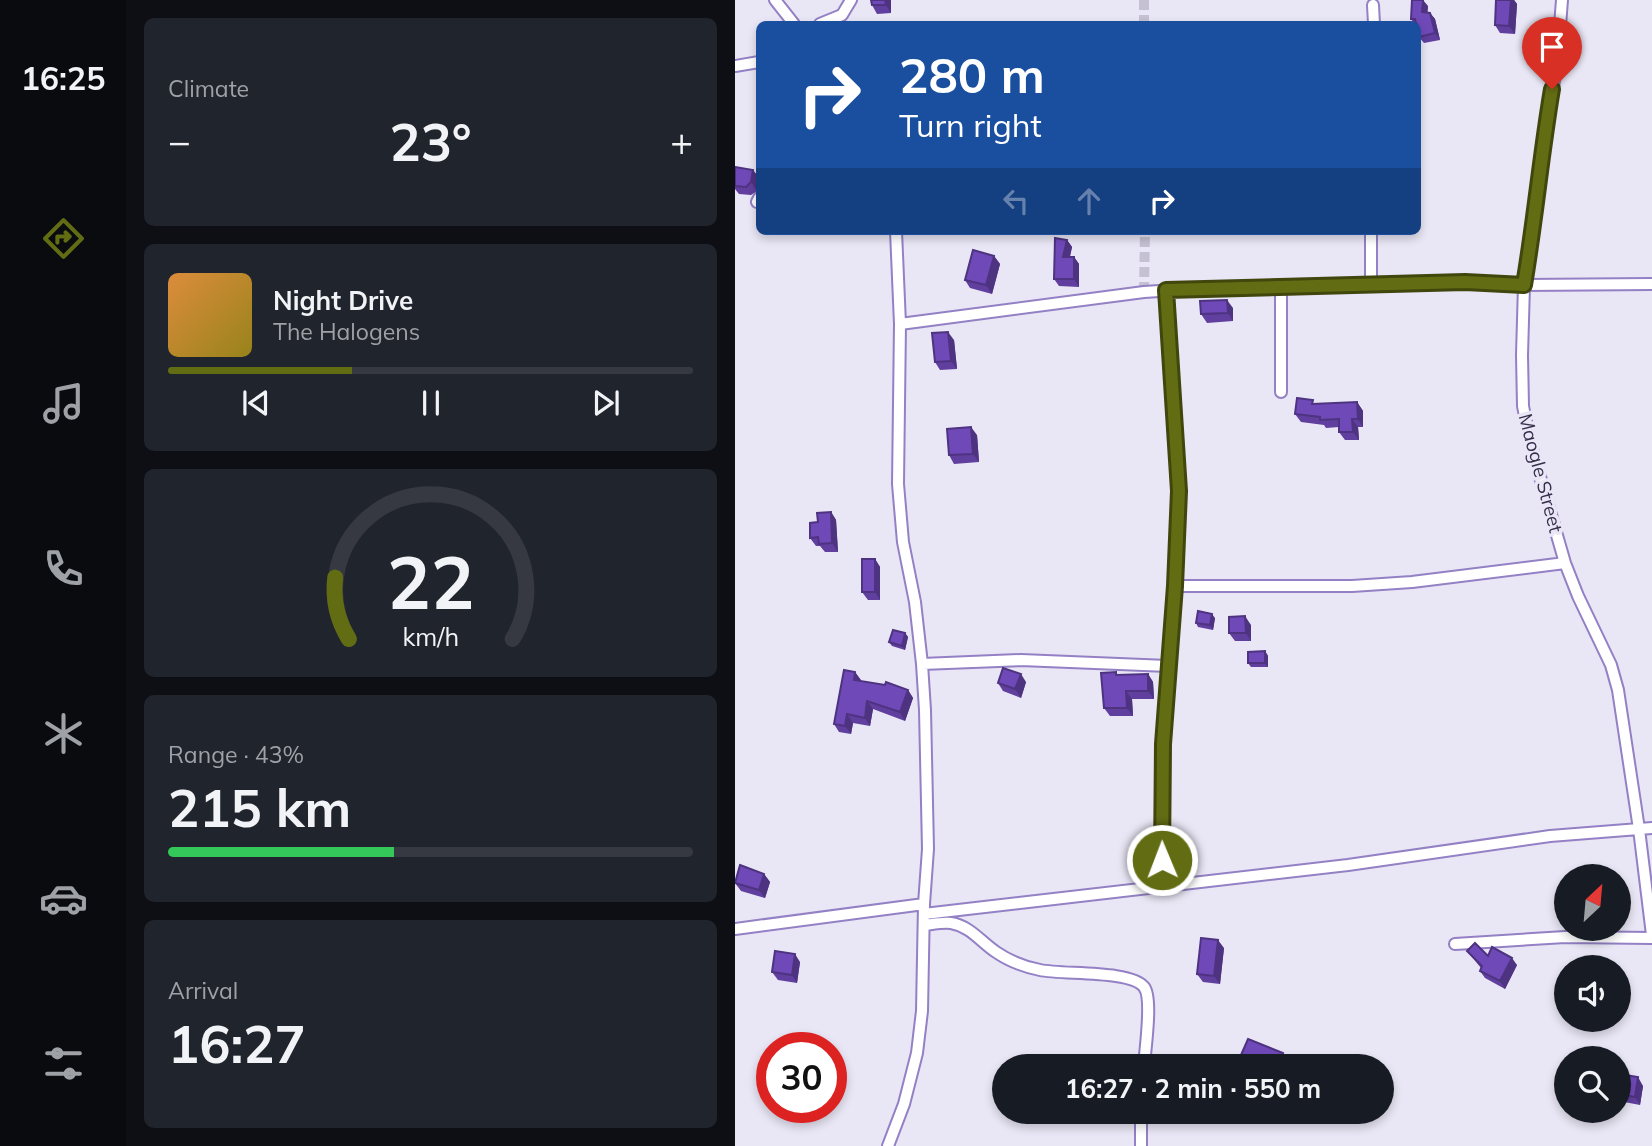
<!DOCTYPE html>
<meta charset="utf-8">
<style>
:root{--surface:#171b24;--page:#20242c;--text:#f1f3f6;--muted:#9ea1a6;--line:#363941;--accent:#626c13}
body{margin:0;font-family:Mulish,sans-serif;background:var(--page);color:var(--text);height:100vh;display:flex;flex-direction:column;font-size:26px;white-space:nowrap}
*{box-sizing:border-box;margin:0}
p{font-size:23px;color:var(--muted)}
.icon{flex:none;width:38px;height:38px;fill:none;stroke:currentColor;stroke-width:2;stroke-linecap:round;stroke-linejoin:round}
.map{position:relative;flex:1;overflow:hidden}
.panel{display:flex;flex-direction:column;gap:18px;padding:18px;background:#0d0f14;width:609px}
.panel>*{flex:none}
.banner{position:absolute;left:21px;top:21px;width:665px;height:214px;border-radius:10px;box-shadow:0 4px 10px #0003;background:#1a4fa0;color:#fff;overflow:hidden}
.needle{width:46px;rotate:26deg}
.fabs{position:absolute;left:819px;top:864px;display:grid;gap:14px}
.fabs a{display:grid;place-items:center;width:77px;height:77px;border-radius:50%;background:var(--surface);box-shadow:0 4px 10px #0003;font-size:35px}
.speed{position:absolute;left:21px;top:1032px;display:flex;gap:14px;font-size:35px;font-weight:700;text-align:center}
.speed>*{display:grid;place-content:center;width:91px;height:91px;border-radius:50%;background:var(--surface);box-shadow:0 4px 10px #0003;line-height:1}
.speed .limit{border:10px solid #d22;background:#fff;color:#111}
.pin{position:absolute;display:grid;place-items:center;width:60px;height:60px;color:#fff;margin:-72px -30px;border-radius:50% 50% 50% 0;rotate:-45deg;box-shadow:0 0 7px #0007}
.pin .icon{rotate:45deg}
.me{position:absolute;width:77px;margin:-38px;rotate:359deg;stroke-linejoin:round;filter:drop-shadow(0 0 5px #0008)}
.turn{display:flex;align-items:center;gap:24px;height:147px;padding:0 28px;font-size:32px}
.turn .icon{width:91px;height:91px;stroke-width:2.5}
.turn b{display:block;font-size:49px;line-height:60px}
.lanes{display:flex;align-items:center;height:66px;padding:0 28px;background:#0003;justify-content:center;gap:35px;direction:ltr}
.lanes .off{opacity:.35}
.big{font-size:52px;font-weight:700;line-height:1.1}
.panel .widget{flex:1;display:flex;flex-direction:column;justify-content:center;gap:10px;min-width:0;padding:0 24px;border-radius:10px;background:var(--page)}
.panel .dial{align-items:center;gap:0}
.dial svg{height:182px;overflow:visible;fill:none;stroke:var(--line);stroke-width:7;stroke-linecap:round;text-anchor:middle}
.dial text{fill:var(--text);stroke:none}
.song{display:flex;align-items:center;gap:21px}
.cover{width:84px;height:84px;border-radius:10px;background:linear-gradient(135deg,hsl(30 70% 55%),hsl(50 70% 35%))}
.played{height:7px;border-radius:4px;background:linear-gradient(90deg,var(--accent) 35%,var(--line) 35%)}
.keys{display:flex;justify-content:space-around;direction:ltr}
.heat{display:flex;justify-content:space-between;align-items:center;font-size:38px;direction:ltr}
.charge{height:10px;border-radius:5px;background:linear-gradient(90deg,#34c759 43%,var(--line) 0)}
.trip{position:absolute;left:257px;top:1054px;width:402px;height:70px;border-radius:35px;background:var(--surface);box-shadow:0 4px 10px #0003;font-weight:700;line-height:70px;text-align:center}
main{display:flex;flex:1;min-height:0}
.tab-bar{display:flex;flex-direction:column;width:126px;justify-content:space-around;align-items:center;background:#090b0e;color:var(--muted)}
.tab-bar .icon{width:49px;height:49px}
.tab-bar .active{color:var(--accent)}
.tab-bar b{font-size:32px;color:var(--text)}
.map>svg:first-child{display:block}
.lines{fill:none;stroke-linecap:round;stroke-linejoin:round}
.minor-tunnel{stroke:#c5c1d3;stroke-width:10;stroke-dasharray:10 5;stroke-linecap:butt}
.minor-casing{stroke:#9380c5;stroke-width:14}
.minor{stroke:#fff;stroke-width:10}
.wall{fill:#603f9e}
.shaded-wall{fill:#4e3381}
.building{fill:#7049b8;stroke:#4e3381;stroke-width:2}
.route-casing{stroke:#40460c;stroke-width:18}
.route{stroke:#626c13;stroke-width:12}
.labels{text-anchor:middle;stroke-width:7;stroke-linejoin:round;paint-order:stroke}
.street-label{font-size:19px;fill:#362e4b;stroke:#e9e6f5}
</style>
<main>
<nav class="tab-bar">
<b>16:25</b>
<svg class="icon active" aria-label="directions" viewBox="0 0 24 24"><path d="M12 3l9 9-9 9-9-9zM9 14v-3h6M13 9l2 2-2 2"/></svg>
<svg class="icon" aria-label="music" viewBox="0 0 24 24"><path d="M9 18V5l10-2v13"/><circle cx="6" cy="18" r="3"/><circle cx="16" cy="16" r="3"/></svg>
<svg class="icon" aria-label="phone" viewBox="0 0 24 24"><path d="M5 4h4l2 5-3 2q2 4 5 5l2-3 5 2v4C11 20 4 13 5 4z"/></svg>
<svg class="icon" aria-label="climate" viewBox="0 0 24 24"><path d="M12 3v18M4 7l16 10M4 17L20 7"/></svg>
<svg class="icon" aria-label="car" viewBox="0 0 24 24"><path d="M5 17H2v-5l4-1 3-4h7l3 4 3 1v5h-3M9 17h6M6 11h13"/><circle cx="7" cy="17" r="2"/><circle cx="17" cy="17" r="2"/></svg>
<svg class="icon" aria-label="filters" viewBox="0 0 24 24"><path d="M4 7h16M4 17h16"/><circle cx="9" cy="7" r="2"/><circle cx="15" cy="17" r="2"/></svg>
</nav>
<section class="panel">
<div class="widget"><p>Climate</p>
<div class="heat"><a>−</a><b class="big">23°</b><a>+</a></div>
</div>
<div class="widget">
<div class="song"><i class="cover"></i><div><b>Night Drive</b><p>The Halogens</p></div></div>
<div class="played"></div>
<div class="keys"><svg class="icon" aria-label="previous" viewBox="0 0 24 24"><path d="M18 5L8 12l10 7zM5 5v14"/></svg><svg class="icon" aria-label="pause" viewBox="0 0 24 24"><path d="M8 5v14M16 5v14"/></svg><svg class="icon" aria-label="next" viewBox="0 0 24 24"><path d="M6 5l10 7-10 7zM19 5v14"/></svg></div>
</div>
<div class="widget dial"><svg viewBox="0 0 100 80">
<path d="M14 69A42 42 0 1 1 86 69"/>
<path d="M14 69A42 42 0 0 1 8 42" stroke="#626c13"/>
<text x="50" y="56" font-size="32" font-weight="700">22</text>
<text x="50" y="72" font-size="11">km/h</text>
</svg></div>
<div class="widget"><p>Range · 43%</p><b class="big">215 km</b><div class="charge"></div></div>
<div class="widget"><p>Arrival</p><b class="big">16:27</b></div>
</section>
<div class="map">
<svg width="917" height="1146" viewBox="0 0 917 1146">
<rect width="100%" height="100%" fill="#e9e6f5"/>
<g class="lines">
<path class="minor-tunnel" d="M409,0V24
M409,292L410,231"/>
<g class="minor-casing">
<path id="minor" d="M40,0L59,24
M827,0L822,64L809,138L802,204L789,285L787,355L788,406L795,442L830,563L843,596L876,665L883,690L904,829L917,935
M638,5L639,24
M85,24L107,15L116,0
M0,66L24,62
M22,202L24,198
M636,231V284
M165,324L409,292L470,288L730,282L789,285L917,284
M546,392V287
M440,586H617L677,582L830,563
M187,664L286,660L433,666
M427,888L426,832L428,744L440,586L444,490L431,290
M189,914L613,865L815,836L917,828
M190,925C198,924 208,922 216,923C235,926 246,942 261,952C274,961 290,967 305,970C328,975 396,970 409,987C418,998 410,1050 409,1066
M0,929L189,904
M720,944L830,937L917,938
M153,1146L169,1104L182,1053L187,1011L189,904L193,849L190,710L187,664L180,602L168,542L163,484L165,324L161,231
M406,1146V1111"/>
</g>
<use href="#minor" class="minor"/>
</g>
<path class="wall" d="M136,0H156V13L142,14L137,5Z
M761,0H779L782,4L780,34L765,33L760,25Z
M693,6L692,13H695L700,19L705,40L689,43L684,37L682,24H679L676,19Z
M0,167L18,170L24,178L22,191L16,195L4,194L0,189Z
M332,240L337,247L335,257H339L344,264V287L324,286L319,279Z
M259,256L265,264L257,294L235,288L230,280Z
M498,308V321L472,323L466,314Z
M219,340L222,369L205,370L200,362Z
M622,402L628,411V427H623L624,440H610L604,432V427L591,428L589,425L566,422L560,414L580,404Z
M242,435L244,462L219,464L214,455Z
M96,512L101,520L103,552H90L85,546H81L75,538L83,522Z
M140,559L145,567V600H133L127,592Z
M480,618L478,630L463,627L461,623Z
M516,625V641H500L494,633Z
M170,633L173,637L170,650L157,646L154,642Z
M530,651L533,656V667H516L513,663Z
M120,672L126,681L173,690L178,698L170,721L138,709L135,726L118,723L116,734L104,732L99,724Z
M381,672L383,675L413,674L418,682L419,699H397L398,716H375L369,708Z
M291,682L286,698L268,691L263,683Z
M17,869L18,871L29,874L35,882L30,898L6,891L0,883Z
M489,948L485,984L468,982L462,974Z
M732,951L753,956L782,965L770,989L750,978L745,971L746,968Z
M65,962L62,983L43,980L37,972Z
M506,1055L554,1062L552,1066H517L512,1064Z
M884,1074L908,1086L905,1105L884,1101Z"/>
<path class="shaded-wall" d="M150,0H156V13L151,5Z
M688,0L693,6L692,19L687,12Z
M776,0H779L782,4L780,34L774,26Z
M695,13L700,19L705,40L700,33Z
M18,170L24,178L22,191L16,182Z
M332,240L337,247L333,264L328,257Z
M259,256L265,264L257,294L251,285Z
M339,257L344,264V287L339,279Z
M492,300L498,308V321L493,313Z
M213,332L219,340L222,369L216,361Z
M622,402L628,411V427L623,419Z
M617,419L623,427L624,440L618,432Z
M236,427L242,435L244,462L238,454Z
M96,512L101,520L103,552L97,543Z
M140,559L145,567V600L140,592Z
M477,614L480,618L478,630L475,625Z
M510,616L516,625V641L511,633Z
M170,633L173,637L170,650L167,646Z
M530,651L533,656V667L530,663Z
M120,672L126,680L125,688L119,680Z
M286,674L291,682L286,698L280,689Z
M413,674L418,682L419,699L413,691Z
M173,690L178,698L170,721L165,712Z
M391,691L397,699L398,716L392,708Z
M132,701L138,709L135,726L130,718Z
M112,714L118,723L116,734L110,726Z
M29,874L35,882L30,898L24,890Z
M483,940L489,948L485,984L479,976Z
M60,954L65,962L62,983L57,975Z
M777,958L782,965L770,989L765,981Z
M548,1053L554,1062L552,1066H543Z
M903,1077L908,1086L905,1105L900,1097Z"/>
<path class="building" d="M136,0H150L151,5H137Z
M677,0H688L687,12L695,13L700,33L684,37L682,24H681L680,19H676Z
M761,0H776L774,26L760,25Z
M0,167L18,170L16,182L11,187L0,186Z
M320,238L332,240L328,257H339V279H319Z
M238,250L259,256L251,285L230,280Z
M492,300L493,313L466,314L465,301Z
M213,332L216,361L200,362L197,333Z
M562,398L578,400L577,404L622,402L623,419H617L618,432H604V419L585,420V417L560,414Z
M236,427L238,454L214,455L212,429Z
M96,512L97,543L84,544L83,537L75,538V523L83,522L82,513Z
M127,559H140V592H127Z
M463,611L477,614L475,625L461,623Z
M510,616L511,633H494V617Z
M158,630L170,633L167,646L154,642Z
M530,651V663H513V652Z
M268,668L286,674L280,689L263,683Z
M109,670L120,672L119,680L150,685L151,682L173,690L165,712L132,701L130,718L112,714L110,726L99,724Z
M381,672V675L413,674V691H391L392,708H369L366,673Z
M5,865L29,874L24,890L0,883Z
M466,938L483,940L479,976L462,974Z
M740,943L753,956L757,947L777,958L765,981L745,971L747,966L732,951Z
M40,951L60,954L57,975L37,972Z
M513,1039L548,1053L543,1066H531L506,1055Z
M884,1074L903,1077L900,1097L884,1094Z"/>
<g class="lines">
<g class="route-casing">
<path id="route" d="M427,860L428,744L440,586L444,491L431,290L730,282L789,285C800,220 806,154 817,89"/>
</g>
<use href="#route" class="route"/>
</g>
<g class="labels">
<g class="street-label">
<text transform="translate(806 473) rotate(75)" y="7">Maogle Street</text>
</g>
</g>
</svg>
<div class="fabs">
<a><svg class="needle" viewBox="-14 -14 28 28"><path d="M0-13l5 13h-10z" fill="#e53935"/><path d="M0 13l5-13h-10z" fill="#9ea1a6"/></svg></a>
<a><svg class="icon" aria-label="sound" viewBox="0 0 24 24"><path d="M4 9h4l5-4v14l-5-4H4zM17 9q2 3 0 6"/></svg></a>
<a><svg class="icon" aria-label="search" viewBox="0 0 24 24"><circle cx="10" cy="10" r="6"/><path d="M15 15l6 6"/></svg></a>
</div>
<div class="speed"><div class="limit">30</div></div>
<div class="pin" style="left:817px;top:89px;background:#d93025"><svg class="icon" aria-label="arrive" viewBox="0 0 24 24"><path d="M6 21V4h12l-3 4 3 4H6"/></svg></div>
<svg class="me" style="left:427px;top:860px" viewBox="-20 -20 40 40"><circle r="17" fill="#626c13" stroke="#fff" stroke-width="3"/><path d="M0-11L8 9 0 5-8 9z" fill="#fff"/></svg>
<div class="trip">16:27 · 2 min · 550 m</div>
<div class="banner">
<div class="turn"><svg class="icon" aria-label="right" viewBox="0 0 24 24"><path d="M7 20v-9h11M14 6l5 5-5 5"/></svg><div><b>280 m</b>Turn right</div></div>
<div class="lanes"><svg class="icon off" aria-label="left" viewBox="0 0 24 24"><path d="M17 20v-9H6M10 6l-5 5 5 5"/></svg><svg class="icon off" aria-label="ahead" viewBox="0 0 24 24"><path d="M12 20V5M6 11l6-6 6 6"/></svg><svg class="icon" aria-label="right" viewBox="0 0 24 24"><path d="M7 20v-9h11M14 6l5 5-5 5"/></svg></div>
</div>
</div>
</main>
